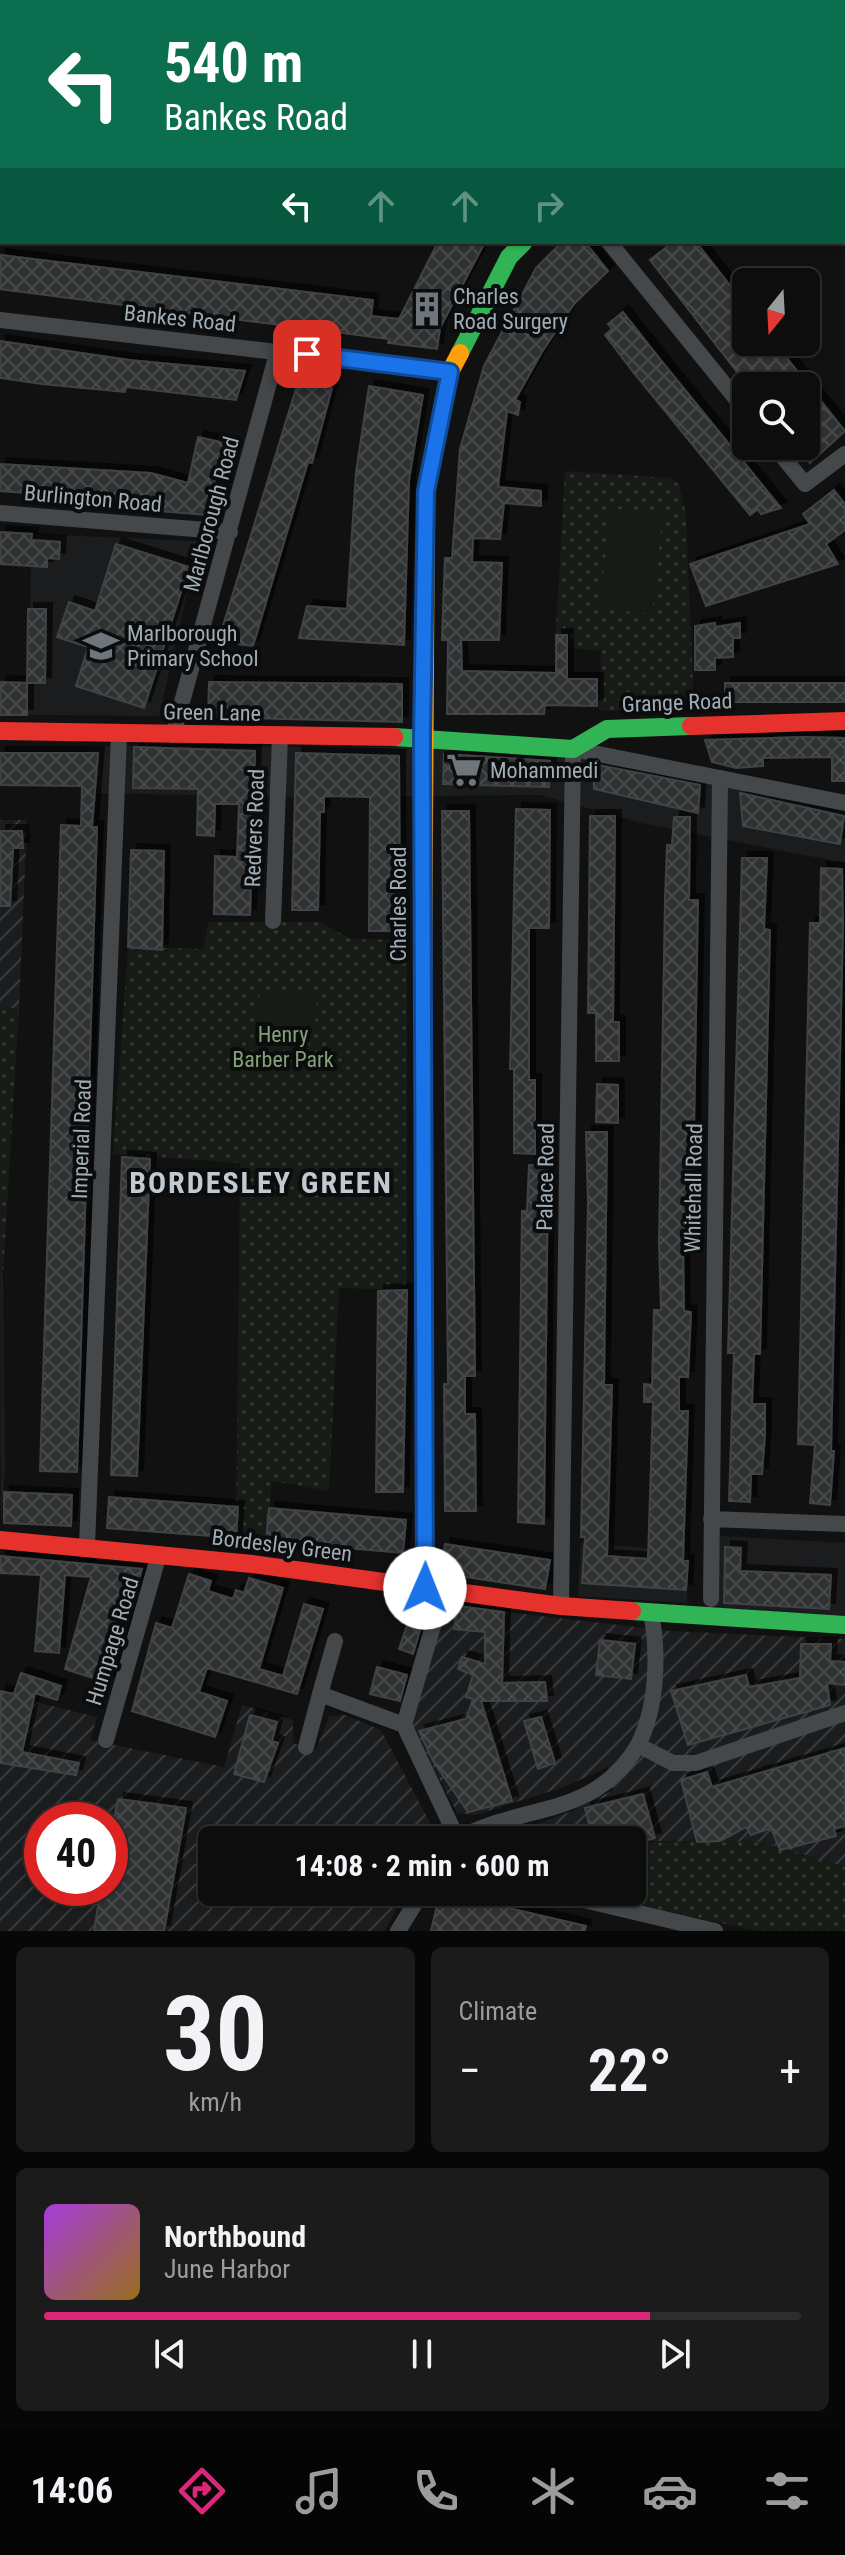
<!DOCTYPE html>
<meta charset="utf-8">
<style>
:root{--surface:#0d0d0d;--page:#1b1b1b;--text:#f1f3f6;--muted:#9a9c9d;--line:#2d2d2e;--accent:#db2777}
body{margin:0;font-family:"Roboto Condensed",sans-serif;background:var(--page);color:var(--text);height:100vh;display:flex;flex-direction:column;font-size:30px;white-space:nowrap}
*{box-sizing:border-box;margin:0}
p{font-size:26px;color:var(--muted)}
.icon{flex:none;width:44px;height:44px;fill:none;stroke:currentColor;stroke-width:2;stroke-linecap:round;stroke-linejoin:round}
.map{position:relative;height:1931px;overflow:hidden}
.drawer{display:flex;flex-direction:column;gap:16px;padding:16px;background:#070707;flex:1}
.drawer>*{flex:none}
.hud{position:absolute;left:0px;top:0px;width:846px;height:244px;box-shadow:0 2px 6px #0004,0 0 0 2px var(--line);background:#0b6e4f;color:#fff;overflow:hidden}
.needle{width:52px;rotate:198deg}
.buttons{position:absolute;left:732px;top:268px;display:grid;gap:16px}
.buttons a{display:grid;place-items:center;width:88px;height:88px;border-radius:12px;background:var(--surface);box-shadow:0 2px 6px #0004,0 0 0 2px var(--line);font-size:40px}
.speed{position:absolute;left:24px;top:1802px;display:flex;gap:16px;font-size:40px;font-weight:700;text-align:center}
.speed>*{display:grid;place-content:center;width:104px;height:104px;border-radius:50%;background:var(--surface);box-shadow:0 2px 6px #0004,0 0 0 2px var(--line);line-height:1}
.speed .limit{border:12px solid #d22;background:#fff;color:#111}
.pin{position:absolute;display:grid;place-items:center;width:68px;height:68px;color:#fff;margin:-34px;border-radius:16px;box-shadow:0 4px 12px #0006}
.me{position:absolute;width:88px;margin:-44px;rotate:1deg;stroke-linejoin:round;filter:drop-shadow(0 0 6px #0008)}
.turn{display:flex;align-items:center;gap:28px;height:168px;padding:0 32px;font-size:36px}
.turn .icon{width:104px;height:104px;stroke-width:2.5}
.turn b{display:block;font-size:56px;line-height:68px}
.lanes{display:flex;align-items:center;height:76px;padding:0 32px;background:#0003;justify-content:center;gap:40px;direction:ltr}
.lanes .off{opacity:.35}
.big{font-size:60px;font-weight:700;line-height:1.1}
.drawer .widget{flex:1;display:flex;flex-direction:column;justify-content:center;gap:12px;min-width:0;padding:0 28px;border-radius:12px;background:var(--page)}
.drawer .dial{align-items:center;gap:0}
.dial b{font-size:104px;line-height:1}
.song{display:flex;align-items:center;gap:24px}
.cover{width:96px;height:96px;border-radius:12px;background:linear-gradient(135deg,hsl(280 70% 55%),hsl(40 70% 35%))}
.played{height:8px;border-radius:4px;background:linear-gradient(90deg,var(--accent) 80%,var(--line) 80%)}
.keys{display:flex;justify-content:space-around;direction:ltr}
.heat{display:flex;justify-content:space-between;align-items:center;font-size:44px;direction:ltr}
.drawer .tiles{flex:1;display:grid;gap:16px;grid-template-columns:1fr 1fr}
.widget:last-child{grid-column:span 2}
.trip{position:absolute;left:198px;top:1826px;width:448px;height:80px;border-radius:12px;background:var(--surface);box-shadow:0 2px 6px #0004,0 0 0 2px var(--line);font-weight:700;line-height:80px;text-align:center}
.tabs{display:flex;height:128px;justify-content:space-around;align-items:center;background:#050505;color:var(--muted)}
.tabs .icon{width:56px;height:56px}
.tabs .active{color:var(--accent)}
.tabs b{font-size:36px;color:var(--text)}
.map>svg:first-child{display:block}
.built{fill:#1b1c1e}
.industrial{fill:url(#industrial-furrows);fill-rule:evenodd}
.park{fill:url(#park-dots)}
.garden{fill:#171b15}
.building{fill:url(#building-cross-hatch);stroke:#3f4345;stroke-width:2;filter:url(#shadow)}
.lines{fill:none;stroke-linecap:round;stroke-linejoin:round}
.street{stroke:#45484a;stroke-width:16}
.fast{stroke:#30b455;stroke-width:18}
.slow{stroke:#ff9f0a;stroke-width:18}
.jam{stroke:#e5322d;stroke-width:18}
.route-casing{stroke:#114b97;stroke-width:20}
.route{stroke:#1a73e8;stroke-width:14}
.labels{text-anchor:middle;stroke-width:8;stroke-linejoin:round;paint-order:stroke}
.poi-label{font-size:22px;fill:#a0adb4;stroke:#0b0c0d;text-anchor:start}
.street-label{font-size:22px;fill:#a0adb4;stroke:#0b0c0d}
.park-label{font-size:22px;fill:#82a175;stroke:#0b0c0d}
.district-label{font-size:30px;font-weight:bold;letter-spacing:2px;fill:#c1cad0;stroke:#0b0c0d}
</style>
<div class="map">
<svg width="845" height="1931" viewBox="0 0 845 1931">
<defs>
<pattern id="industrial-furrows" width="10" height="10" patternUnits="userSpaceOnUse" patternTransform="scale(2)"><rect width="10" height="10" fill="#1b1c1e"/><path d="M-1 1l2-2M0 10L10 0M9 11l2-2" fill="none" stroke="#393a3c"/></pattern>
<pattern id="park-dots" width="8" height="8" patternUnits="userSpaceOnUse" patternTransform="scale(2)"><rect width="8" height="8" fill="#171b15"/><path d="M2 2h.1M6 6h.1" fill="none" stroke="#353935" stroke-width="1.8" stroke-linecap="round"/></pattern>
<pattern id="building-cross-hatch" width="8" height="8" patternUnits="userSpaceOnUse" patternTransform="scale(2)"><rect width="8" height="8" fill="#2e3031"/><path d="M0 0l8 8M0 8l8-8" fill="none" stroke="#494b4c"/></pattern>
<filter id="shadow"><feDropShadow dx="6" dy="-6" stdDeviation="0" flood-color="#0009"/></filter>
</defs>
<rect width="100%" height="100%" fill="#111"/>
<path class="built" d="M32,534L199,541L159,716L27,715Z
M87,746L435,747L593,756L845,811V863L641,823L540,795L295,797L87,793Z
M0,1273H3L5,1470L1,1523Z
M720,1536L845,1543V1617L716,1611Z
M581,1543L688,1551L687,1603L578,1596Z"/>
<path class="industrial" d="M0,820H27L19,1009L0,1008Z
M446,1605L671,1631L845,1639V1867L762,1842L495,1840L572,1811L613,1790L608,1767L564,1787L475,1815L457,1813L411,1724Z
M0,1693L97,1717L90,1740L224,1767L242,1705L293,1720V1743L316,1750L329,1716L345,1715L381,1730L430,1823L421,1840H212V1892H405L385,1931H0ZM42,1820H110V1888H42Z"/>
<path class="park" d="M565,471L670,478L679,484L686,514L694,709L599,711L601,651L555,647Z
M208,922H320L351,939L407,940V1290L339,1288L329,1491L272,1481L266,1541L236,1538L240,1163L113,1154L128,947L204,949Z
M0,1008L19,1009L3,1273H0Z
M720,1841L762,1842L845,1867V1931H757L581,1892H632V1843Z"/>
<path class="garden" d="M610,508L663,513L652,614L600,608Z
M260,990L317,993L315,1030L258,1026Z"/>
<path class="building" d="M438,242H485L440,328L437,349L388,343L389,339L0,289V255L373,300L371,316L399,319Z
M562,242H585L608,271L574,304L542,352L515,400L520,402L518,415L507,411L498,487L541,491V506L504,503L500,539L473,538L472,562L502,563L499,640H461L462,671L556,673V635H567V679H597V706L545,705L544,714H447L448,640H442L444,583L445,558H452L460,449L484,366L536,268Z
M673,242H696L746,306V353L758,344L760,348L774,342L845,431L810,463L797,446H806V386H748L650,260Z
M623,312L660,359L781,508L761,514L758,509L750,515L633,372L605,335L612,329L608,324Z
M0,341L129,360L245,371L236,400L126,387L125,392L42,384L0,378Z
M299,379L332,388L312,463L308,462L253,646L218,642Z
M369,386L423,395L409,480L404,645L299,638L307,606L347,609L356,472Z
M198,437L225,443L206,515L148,510V502L0,491V464L151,473L188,483Z
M834,490L845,504V530L826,544L838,564L706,606L690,564L810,524L803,514Z
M0,532L32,534L31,540L60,542L59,559L47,558V567L0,564Z
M116,544L189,567L144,708L76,686L88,647L57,637L69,602L95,611Z
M28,609H46L45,683H27Z
M715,623V627L740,623V638H733V657L715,658V670H695V626Z
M0,682L27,683V715H0Z
M209,682L402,684V722L208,717Z
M725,683H845V702H725Z
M804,737L845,738V781H832V757L763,758V766L736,768L712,762L705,740Z
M134,747L255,751L250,915L214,914L215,856L237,857L239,804H215L214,836L197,835L198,789L133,788Z
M0,753H98L92,827H97L77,1472L40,1471L61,825L81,826L82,786L0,785Z
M296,753L399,756L400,931H369L370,797L324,796V812H320L318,910H292Z
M444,754L550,761L549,787L443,784Z
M593,764L700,785L698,813L594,789Z
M740,793L844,816L840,844L743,826Z
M516,809L550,810L549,928H529V1080H535V1154L514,1153V1069H510Z
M442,811H469L475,1376H465V1414H475L476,1511H445L444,1384H448Z
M590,816H615L613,1022H619V1061H596V1013H588Z
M674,817H690L689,900H698L692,1242H683L684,1311L691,1312L688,1377H679V1411H688L683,1561H688L686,1590L582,1583L585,1537H581L588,1203L586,1132H607L604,1385H612L607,1556L648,1559L653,1402H644V1384L652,1385L654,1310H661L659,1242L665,900L667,845H672Z
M0,831H22L23,848H13L10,906H0Z
M131,850L164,851L162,950L128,947Z
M742,858H767L764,929L770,930L760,1354H754L752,1404H765V1435L762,1474H751L750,1502L729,1501L734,1353H728Z
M821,868L842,869L843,924L831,1451H834L830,1505L810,1503L815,1445L798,1444L810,923H820Z
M597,1084L618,1085V1123L596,1122Z
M122,1157L150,1159L137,1476L111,1475Z
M529,1165L548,1166L544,1524L518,1522L522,1211H527Z
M407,1290L403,1492H376L378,1291Z
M4,1492L72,1495L71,1526L4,1523Z
M109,1497L238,1507L236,1538L107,1528Z
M269,1508L406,1520L403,1553L266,1541Z
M445,1544L550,1560L545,1589L440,1573Z
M725,1547L741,1548L740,1571L831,1575L829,1609L724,1603Z
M0,1556L142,1569L108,1683L65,1669L91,1577L65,1575L59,1653L35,1651L41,1575L0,1573Z
M189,1574L211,1581L208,1591L233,1599L236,1590L244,1593L249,1578L283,1588L259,1669L283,1676L304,1604L323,1609L297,1694L207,1668L199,1692L227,1701L215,1737L132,1711L156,1623L172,1628Z
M416,1600L428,1604L413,1654L399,1649Z
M458,1606L504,1612L502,1683L545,1682L547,1701H481L512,1801L468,1812L433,1761L419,1731L466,1719L473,1699L466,1697L473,1675L458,1669L462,1657L485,1664V1632L454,1629Z
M600,1640L635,1644L631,1679L596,1675Z
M801,1644H831L830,1661L845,1662V1685L827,1683L830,1705L688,1745L671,1691L746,1675L749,1687L800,1678Z
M377,1667L407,1675L400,1701L370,1694Z
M21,1673L61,1686L57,1700L35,1693L22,1752L79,1763L76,1775L0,1763V1691L14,1694Z
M250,1715L277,1722L272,1741L278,1743L264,1782L234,1774Z
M541,1717L555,1763L538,1769L524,1721Z
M845,1748V1826L834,1829L836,1836L780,1850L771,1828L751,1835L746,1827L720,1841L697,1842L681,1780L707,1772L712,1787Z
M643,1794L655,1838L635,1843L633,1835L593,1840L585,1808Z
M118,1799L186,1808L164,1931H94L101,1888H110V1841Z
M440,1892L586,1926L585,1931H431Z"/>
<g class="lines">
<path class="street" d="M665,0L670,2
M0,117H2
M844,178L845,179
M609,242L746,411
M0,320L450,372
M774,446L805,484L845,454
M0,513L230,532
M173,735L278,350
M273,921L280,737
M711,1519L845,1524
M87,1546L119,734
M443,1592L404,1725L457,1838
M711,1599L720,778
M561,1606L573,749L845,803
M320,1694L335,1641
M106,1740L159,1554
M638,1745C657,1708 659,1654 651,1613
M306,1747L320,1694L404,1725
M456,1840C522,1802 593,1821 638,1745L673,1763H696L845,1713
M550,1892L715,1931
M398,1931L422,1892"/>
<path class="fast" d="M766,2L769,0
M460,353L509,257L524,242
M394,737L573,749L607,729L691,726
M632,1611L845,1625"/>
<path class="slow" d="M423,1001L426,491L450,372L460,353"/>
<path class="jam" d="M691,726L845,721
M0,731L394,737
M423,1001L425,1588
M0,1540L252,1564L561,1606L632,1611"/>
</g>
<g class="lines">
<g class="route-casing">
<path id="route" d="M307,354L450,372L426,491L422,737L425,1588"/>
</g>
<use href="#route" class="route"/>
</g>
<defs>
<g id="building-bare" transform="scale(2.76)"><path d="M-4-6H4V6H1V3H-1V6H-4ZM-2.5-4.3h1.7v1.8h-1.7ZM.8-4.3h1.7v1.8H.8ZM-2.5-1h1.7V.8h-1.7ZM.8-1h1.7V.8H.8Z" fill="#6e767b" stroke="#0b0c0d" stroke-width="2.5" paint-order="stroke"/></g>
<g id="school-bare" transform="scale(2.76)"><path d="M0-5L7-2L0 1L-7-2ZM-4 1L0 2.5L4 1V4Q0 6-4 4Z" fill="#6e767b" stroke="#0b0c0d" stroke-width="2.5" paint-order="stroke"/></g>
<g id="supermarket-bare" transform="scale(2.76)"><path d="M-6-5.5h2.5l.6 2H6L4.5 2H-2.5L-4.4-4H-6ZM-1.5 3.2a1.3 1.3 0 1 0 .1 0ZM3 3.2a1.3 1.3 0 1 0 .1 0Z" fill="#6e767b" stroke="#0b0c0d" stroke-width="2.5" paint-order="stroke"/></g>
</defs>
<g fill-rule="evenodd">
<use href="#building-bare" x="427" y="309"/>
<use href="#school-bare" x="101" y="646"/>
<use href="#supermarket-bare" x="464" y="770"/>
</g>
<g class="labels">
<g class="poi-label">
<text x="453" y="304">Charles<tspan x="453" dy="25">Road Surgery</tspan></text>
<text x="127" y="641">Marlborough<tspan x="127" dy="25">Primary School</tspan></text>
<text x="490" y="778">Mohammedi</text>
</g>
<g class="street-label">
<text transform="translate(180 318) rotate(6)" y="8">Bankes Road</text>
<text transform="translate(93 498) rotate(5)" y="8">Burlington Road</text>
<text transform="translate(211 514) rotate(-75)" y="8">Marlborough Road</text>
<text transform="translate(677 702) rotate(-2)" y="8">Grange Road</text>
<text transform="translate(212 712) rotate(1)" y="8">Green Lane</text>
<text transform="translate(254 828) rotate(-88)" y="8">Redvers Road</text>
<text transform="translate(398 904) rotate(-90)" y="8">Charles Road</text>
<text transform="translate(81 1139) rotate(-88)" y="8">Imperial Road</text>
<text transform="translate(545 1177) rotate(-89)" y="8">Palace Road</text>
<text transform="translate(693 1188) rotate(-89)" y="8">Whitehall Road</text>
<text transform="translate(282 1545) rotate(7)" y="8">Bordesley Green</text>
<text transform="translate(112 1641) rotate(-73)" y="8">Humpage Road</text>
</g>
<g class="park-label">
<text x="283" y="1042">Henry<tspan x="283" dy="25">Barber Park</tspan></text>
</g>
<g class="district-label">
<text x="261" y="1193">BORDESLEY GREEN</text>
</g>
</g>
</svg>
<div class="buttons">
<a><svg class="needle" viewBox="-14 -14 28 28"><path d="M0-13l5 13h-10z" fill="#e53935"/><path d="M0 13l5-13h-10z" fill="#9a9c9d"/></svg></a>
<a><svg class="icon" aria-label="search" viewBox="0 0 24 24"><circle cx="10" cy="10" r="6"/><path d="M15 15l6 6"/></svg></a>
</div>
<div class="speed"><div class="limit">40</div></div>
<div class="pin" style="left:307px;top:354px;background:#d93025"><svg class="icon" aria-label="arrive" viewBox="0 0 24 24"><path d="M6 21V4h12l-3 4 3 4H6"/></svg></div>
<svg class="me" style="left:425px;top:1588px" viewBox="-20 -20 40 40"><circle r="19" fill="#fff"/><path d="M0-13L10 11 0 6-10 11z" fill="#1a73e8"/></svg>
<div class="trip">14:08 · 2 min · 600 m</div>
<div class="hud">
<div class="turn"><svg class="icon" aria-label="left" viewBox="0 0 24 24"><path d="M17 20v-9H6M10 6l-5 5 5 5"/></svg><div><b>540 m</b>Bankes Road</div></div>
<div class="lanes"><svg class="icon" aria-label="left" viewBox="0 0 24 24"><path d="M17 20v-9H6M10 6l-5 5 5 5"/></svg><svg class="icon off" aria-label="ahead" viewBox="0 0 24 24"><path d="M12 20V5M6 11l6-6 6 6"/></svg><svg class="icon off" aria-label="ahead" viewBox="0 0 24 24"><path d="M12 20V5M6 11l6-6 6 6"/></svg><svg class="icon off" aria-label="right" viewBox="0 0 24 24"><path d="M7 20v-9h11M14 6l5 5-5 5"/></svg></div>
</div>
</div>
<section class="drawer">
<div class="tiles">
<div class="widget dial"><b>30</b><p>km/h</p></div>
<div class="widget"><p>Climate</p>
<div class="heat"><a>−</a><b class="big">22°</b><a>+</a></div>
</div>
<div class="widget">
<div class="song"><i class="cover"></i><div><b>Northbound</b><p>June Harbor</p></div></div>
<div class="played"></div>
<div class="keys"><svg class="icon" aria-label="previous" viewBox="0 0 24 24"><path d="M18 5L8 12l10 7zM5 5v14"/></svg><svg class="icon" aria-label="pause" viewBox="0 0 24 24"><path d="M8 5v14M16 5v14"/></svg><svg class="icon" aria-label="next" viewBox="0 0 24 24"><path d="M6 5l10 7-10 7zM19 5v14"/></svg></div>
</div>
</div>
</section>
<nav class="tabs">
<b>14:06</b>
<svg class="icon active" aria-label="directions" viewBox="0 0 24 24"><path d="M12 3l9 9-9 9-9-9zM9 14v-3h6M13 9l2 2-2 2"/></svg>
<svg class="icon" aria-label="music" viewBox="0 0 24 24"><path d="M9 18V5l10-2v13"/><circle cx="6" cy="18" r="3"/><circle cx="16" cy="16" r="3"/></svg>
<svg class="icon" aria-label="phone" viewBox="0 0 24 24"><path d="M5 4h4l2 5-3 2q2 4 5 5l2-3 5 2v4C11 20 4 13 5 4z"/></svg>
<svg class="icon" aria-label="climate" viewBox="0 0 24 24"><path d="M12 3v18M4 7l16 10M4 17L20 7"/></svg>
<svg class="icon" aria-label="car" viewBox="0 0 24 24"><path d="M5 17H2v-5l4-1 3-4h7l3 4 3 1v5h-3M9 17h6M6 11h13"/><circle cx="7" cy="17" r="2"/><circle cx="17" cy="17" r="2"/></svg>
<svg class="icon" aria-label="filters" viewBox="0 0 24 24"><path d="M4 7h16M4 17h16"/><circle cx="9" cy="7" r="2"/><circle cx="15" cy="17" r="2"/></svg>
</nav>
